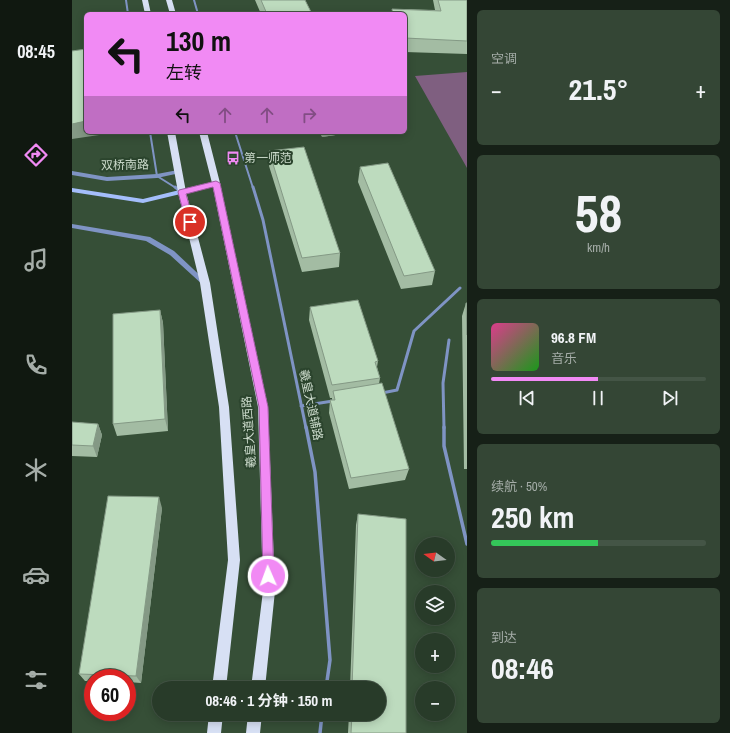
<!DOCTYPE html>
<html lang="zh">
<meta charset="utf-8">
<style>
:root{--surface:#283b29;--page:#344635;--text:#f1f3f6;--muted:#a5ada8;--line:#445546;--accent:#f18af4}
body{margin:0;font-family:"Archivo Narrow","Noto Sans SC",sans-serif;background:var(--page);color:var(--text);height:100vh;display:flex;flex-direction:column;font-size:15px;white-space:nowrap}
*{box-sizing:border-box;margin:0}
p{font-size:13px;color:var(--muted)}
.icon{flex:none;width:22px;height:22px;fill:none;stroke:currentColor;stroke-width:2;stroke-linecap:round;stroke-linejoin:round}
.map{position:relative;flex:1;overflow:hidden}
.details{display:flex;flex-direction:column;gap:10px;padding:10px;background:#162017;width:263px}
.details>*{flex:none}
.hud{position:absolute;left:12px;top:12px;width:323px;height:122px;border-radius:6px;box-shadow:0 2px 10px #0003,0 0 0 1px var(--line);background:#f18af4;color:#111;overflow:hidden}
.needle{width:26px;rotate:284deg}
.controls{position:absolute;left:343px;top:537px;display:grid;gap:8px}
.controls a{display:grid;place-items:center;width:40px;height:40px;border-radius:50%;background:var(--surface);box-shadow:0 2px 10px #0003,0 0 0 1px var(--line);font-size:20px}
.speed{position:absolute;left:12px;top:669px;display:flex;gap:8px;font-size:20px;font-weight:700;text-align:center}
.speed>*{display:grid;place-content:center;width:52px;height:52px;border-radius:50%;background:var(--surface);box-shadow:0 2px 10px #0003,0 0 0 1px var(--line);line-height:1}
.speed .limit{border:6px solid #d22;background:#fff;color:#111}
.pin{position:absolute;display:grid;place-items:center;width:34px;height:34px;color:#fff;margin:-17px;border:2px solid #fff;border-radius:50%;box-shadow:0 1px 4px #0007}
.me{position:absolute;width:44px;margin:-22px;rotate:358deg;stroke-linejoin:round;filter:drop-shadow(0 0 3px #0008)}
.turn{display:flex;align-items:center;gap:14px;height:84px;padding:0 16px;font-size:18px}
.turn .icon{width:52px;height:52px;stroke-width:2.5}
.turn b{display:block;font-size:28px;line-height:34px}
.lanes{display:flex;align-items:center;height:38px;padding:0 16px;background:#0003;justify-content:center;gap:20px;direction:ltr}
.lanes .off{opacity:.35}
.big{font-size:30px;font-weight:700;line-height:1.1}
.details .widget{flex:1;display:flex;flex-direction:column;justify-content:center;gap:6px;min-width:0;padding:0 14px;border-radius:6px;background:var(--page)}
.details .dial{align-items:center;gap:0}
.dial b{font-size:52px;line-height:1}
.song{display:flex;align-items:center;gap:12px}
.cover{width:48px;height:48px;border-radius:6px;background:linear-gradient(135deg,hsl(330 70% 55%),hsl(120 70% 35%))}
.played{height:4px;border-radius:2px;background:linear-gradient(90deg,var(--accent) 50%,var(--line) 50%)}
.keys{display:flex;justify-content:space-around;direction:ltr}
.heat{display:flex;justify-content:space-between;align-items:center;font-size:22px;direction:ltr}
.charge{height:6px;border-radius:3px;background:linear-gradient(90deg,#34c759 50%,var(--line) 0)}
.trip{position:absolute;left:80px;top:681px;width:234px;height:40px;border-radius:20px;background:var(--surface);box-shadow:0 2px 10px #0003,0 0 0 1px var(--line);font-weight:700;line-height:40px;text-align:center}
main{display:flex;flex:1;min-height:0}
.tab-bar{display:flex;flex-direction:column;width:72px;justify-content:space-around;align-items:center;background:#101810;color:var(--muted)}
.tab-bar .icon{width:28px;height:28px}
.tab-bar .on{color:var(--accent)}
.tab-bar b{font-size:18px;color:var(--text)}
.map>svg:first-child{display:block}
.green{fill:#7f5f80}
.lines{fill:none;stroke-linecap:round;stroke-linejoin:round}
.service-far2{stroke:#7f94c4;stroke-width:2}
.service-far1{stroke:#7f94c4;stroke-width:3}
.service{stroke:#7f94c4;stroke-width:3.5}
.tertiary{fill:#7f94c4;fill-rule:evenodd}
.secondary{fill:#a4befb;fill-rule:evenodd}
.primary{fill:#d7e0f4;fill-rule:evenodd}
.wall{fill:#a3bca3}
.shaded-wall{fill:#849985}
.building{fill:#bddbbe;stroke:#849985}
.route{fill:#f18af4;stroke:#9d5a9f}
.labels{text-anchor:middle;stroke-width:4;stroke-linejoin:round;paint-order:stroke}
.poi-label{font-size:12px;fill:#cbdacb;stroke:#2b442d;text-anchor:start}
.street-label{font-size:12px;fill:#cbdacb;stroke:#2b442d}
</style>
<main>
<nav class="tab-bar">
<b>08:45</b>
<svg class="icon on" aria-label="directions" viewBox="0 0 24 24"><path d="M12 3l9 9-9 9-9-9zM9 14v-3h6M13 9l2 2-2 2"/></svg>
<svg class="icon" aria-label="music" viewBox="0 0 24 24"><path d="M9 18V5l10-2v13"/><circle cx="6" cy="18" r="3"/><circle cx="16" cy="16" r="3"/></svg>
<svg class="icon" aria-label="phone" viewBox="0 0 24 24"><path d="M5 4h4l2 5-3 2q2 4 5 5l2-3 5 2v4C11 20 4 13 5 4z"/></svg>
<svg class="icon" aria-label="climate" viewBox="0 0 24 24"><path d="M12 3v18M4 7l16 10M4 17L20 7"/></svg>
<svg class="icon" aria-label="car" viewBox="0 0 24 24"><path d="M5 17H2v-5l4-1 3-4h7l3 4 3 1v5h-3M9 17h6M6 11h13"/><circle cx="7" cy="17" r="2"/><circle cx="17" cy="17" r="2"/></svg>
<svg class="icon" aria-label="filters" viewBox="0 0 24 24"><path d="M4 7h16M4 17h16"/><circle cx="9" cy="7" r="2"/><circle cx="15" cy="17" r="2"/></svg>
</nav>
<div class="map">
<svg width="395" height="733" viewBox="0 0 395 733">
<rect width="100%" height="100%" fill="#364f37"/>
<path class="green" d="M395,72V168L343,76Z"/>
<g class="lines">
<path class="service-far2" d="M54,0L56,14
M122,0L126,14
M78,132L85,176L104,188
M163,132L181,188"/>
<path class="service-far1" d="M103,187L108,191
M181,187L191,220L234,428
M310,393L325,390L342,331L388,288
M229,406L261,401
M372,428L371,383L377,340"/>
<path class="service" d="M234,427L243,472L258,660L254,688
M372,427V446L395,544
M248,733L250,714"/>
<path class="tertiary" d="M106,170L108,171V173L85,178L35,181L0,175V171L35,177L85,174Z
M0,224L78,237L102,251L136,283L135,285H131L98,255L74,241L0,228Z"/>
<path class="secondary" d="M144,181H146V185L71,203L0,192V188L71,199Z"/>
<path class="primary" d="M70,0H76L79,14H73Z
M94,0H100L104,14H98Z
M95,132H103L114,192L138,283L157,407L168,560L154,688H140L156,560L147,407L128,283L106,192Z
M127,132H135L148,183L196,407L203,591L193,688H179L191,591L186,407L140,183Z
M137,714H151L149,733H135Z
M176,714H190L188,733H174Z"/>
</g>
<path class="wall" d="M183,0H233L240,14H189Z
M361,0H395V54L333,52V14H320V9L363,10Z
M248,132H284L250,137Z
M197,151L268,253L267,267L230,272L197,166Z
M288,167L363,271L360,285L329,289L286,182Z
M394,303H395V469H392L390,316Z
M238,307L306,361L305,367L308,378L307,384L337,469L333,480L277,489L257,413L258,400H260V398H258L237,320Z
M88,310L91,323L96,431L45,436L41,424Z
M0,422L26,424L30,435L25,457L0,456Z
M90,508L69,683L55,682V678H21V681H13L7,674Z
M286,514L334,733H276L277,714H307V688H278L284,525Z"/>
<path class="shaded-wall" d="M14,121V132H33L34,134L0,139V124Z
M250,132H284L250,137Z
M88,310L91,323L96,431L93,419Z
M26,424L30,435L25,457L21,446Z
M87,497L90,508L69,683L64,676Z"/>
<path class="building" d="M189,0H233L240,14H195Z
M366,0H395V41L333,38V14H321L320,9L369,11Z
M14,49V121L0,124V51Z
M232,147L268,253L230,258L197,151Z
M316,163L363,271L332,276L288,167Z
M286,300L306,361L303,362L308,378L260,385L238,307Z
M394,303H395V335Z
M88,310L93,419L41,424V314Z
M310,383L337,469L279,478L258,400H263L261,391Z
M0,422L26,424L21,446L0,445Z
M36,496L87,497L64,676L7,674Z
M286,514L334,519V733H279L280,714H307V688H280Z"/>
<path class="route" d="M144,181L148,183L196,407L202,576L200,579L196,581L192,579L191,576L187,407L141,187L114,194L122,222L118,225L114,222L106,192L107,190Z"/>
<defs>
<g id="bus-bare" transform="scale(1.08)"><path d="M-5-6H5V4H4V6H2V4H-2V6H-4V4H-5ZM-3.5-4V0h7V-4ZM-3.5 1.2v1.5H-2V1.2ZM2 1.2v1.5H3.5V1.2Z" fill="#f18af4" stroke="#2b442d" stroke-width="2.5" paint-order="stroke"/></g>
</defs>
<g fill-rule="evenodd">
<use href="#bus-bare" x="161" y="158"/>
</g>
<g class="labels">
<g class="poi-label">
<text x="172" y="162">第一师范</text>
</g>
<g class="street-label">
<text transform="translate(53 165) rotate(-1)" y="4">双桥南路</text>
<text transform="translate(239 405) rotate(78)" y="4">羲皇大道辅路</text>
<text transform="translate(177 432) rotate(-94)" y="4">羲皇大道西路</text>
</g>
</g>
</svg>
<div class="controls">
<a><svg class="needle" viewBox="-14 -14 28 28"><path d="M0-13l5 13h-10z" fill="#e53935"/><path d="M0 13l5-13h-10z" fill="#a5ada8"/></svg></a>
<a><svg class="icon" aria-label="layers" viewBox="0 0 24 24"><path d="M12 4l9 5-9 5-9-5zM3 14l9 5 9-5"/></svg></a>
<a>+</a>
<a>−</a>
</div>
<div class="speed"><div class="limit">60</div></div>
<div class="pin" style="left:118px;top:222px;background:#d93025"><svg class="icon" aria-label="arrive" viewBox="0 0 24 24"><path d="M6 21V4h12l-3 4 3 4H6"/></svg></div>
<svg class="me" style="left:196px;top:576px" viewBox="-20 -20 40 40"><circle r="17" fill="#f18af4" stroke="#fff" stroke-width="3"/><path d="M0-11L8 9 0 5-8 9z" fill="#fff"/></svg>
<div class="trip">08:46 · 1 分钟 · 150 m</div>
<div class="hud">
<div class="turn"><svg class="icon" aria-label="left" viewBox="0 0 24 24"><path d="M17 20v-9H6M10 6l-5 5 5 5"/></svg><div><b>130 m</b>左转</div></div>
<div class="lanes"><svg class="icon" aria-label="left" viewBox="0 0 24 24"><path d="M17 20v-9H6M10 6l-5 5 5 5"/></svg><svg class="icon off" aria-label="ahead" viewBox="0 0 24 24"><path d="M12 20V5M6 11l6-6 6 6"/></svg><svg class="icon off" aria-label="ahead" viewBox="0 0 24 24"><path d="M12 20V5M6 11l6-6 6 6"/></svg><svg class="icon off" aria-label="right" viewBox="0 0 24 24"><path d="M7 20v-9h11M14 6l5 5-5 5"/></svg></div>
</div>
</div>
<section class="details">
<div class="widget"><p>空调</p>
<div class="heat"><a>−</a><b class="big">21.5°</b><a>+</a></div>
</div>
<div class="widget dial"><b>58</b><p>km/h</p></div>
<div class="widget">
<div class="song"><i class="cover"></i><div><b>96.8 FM</b><p>音乐</p></div></div>
<div class="played"></div>
<div class="keys"><svg class="icon" aria-label="previous" viewBox="0 0 24 24"><path d="M18 5L8 12l10 7zM5 5v14"/></svg><svg class="icon" aria-label="pause" viewBox="0 0 24 24"><path d="M8 5v14M16 5v14"/></svg><svg class="icon" aria-label="next" viewBox="0 0 24 24"><path d="M6 5l10 7-10 7zM19 5v14"/></svg></div>
</div>
<div class="widget"><p>续航 · 50%</p><b class="big">250 km</b><div class="charge"></div></div>
<div class="widget"><p>到达</p><b class="big">08:46</b></div>
</section>
</main>
